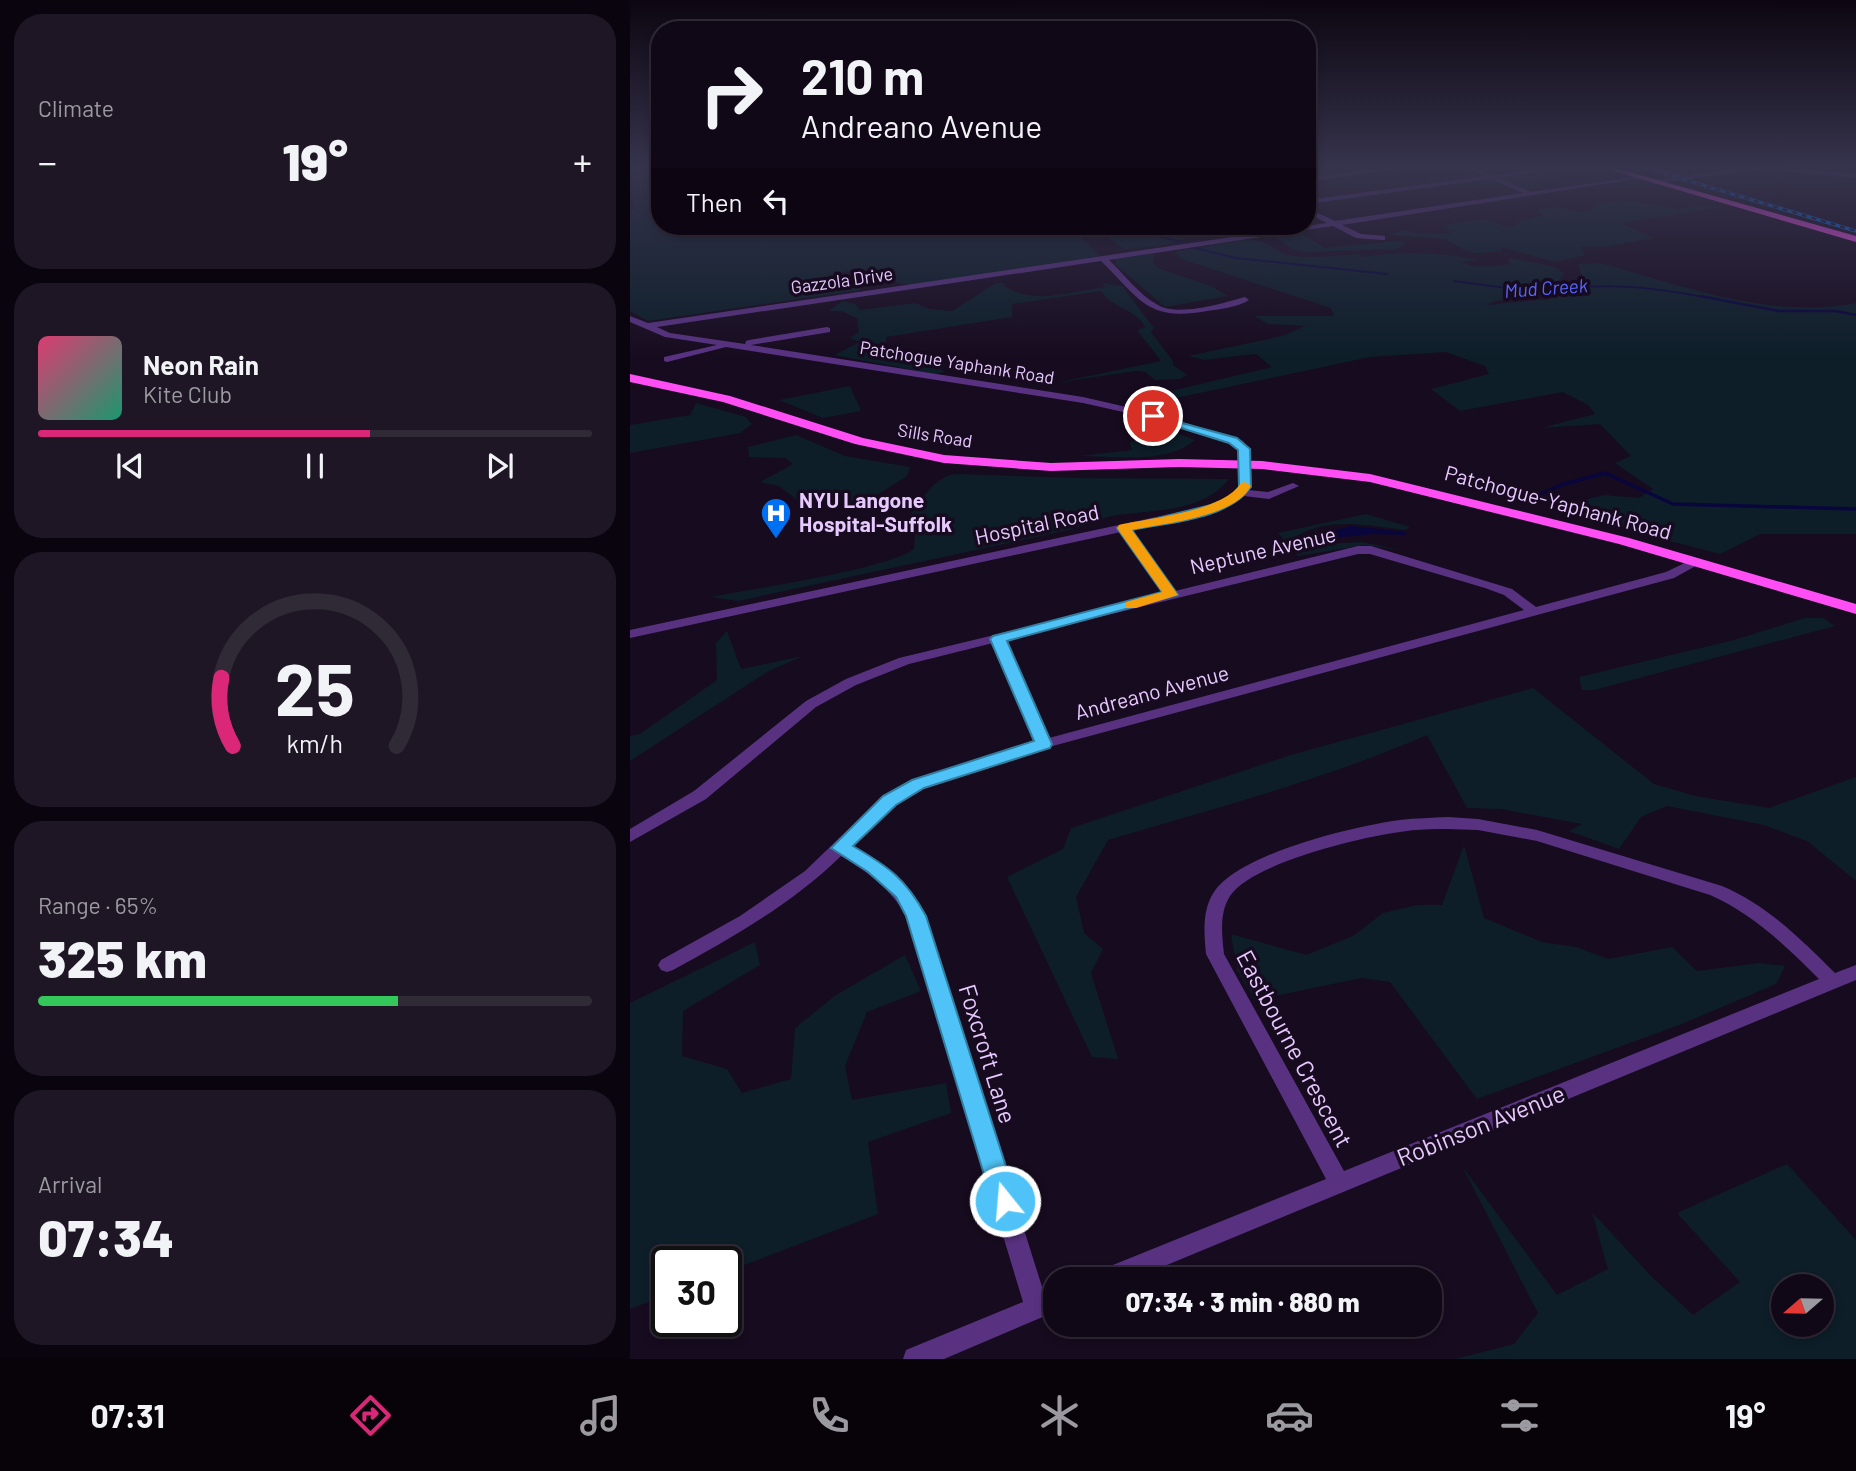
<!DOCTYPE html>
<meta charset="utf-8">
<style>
:root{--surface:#110817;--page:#1e1624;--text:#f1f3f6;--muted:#9c9aa1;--line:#302936;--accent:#db2777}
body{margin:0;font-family:Barlow,sans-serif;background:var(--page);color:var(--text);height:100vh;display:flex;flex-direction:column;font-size:26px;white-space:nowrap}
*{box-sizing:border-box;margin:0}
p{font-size:23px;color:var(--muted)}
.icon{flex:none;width:38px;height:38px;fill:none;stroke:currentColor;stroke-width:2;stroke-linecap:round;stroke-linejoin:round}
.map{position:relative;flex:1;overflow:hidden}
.drawer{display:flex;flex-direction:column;gap:14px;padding:14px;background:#09040d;width:630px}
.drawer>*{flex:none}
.guide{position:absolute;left:21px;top:21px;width:665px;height:214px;border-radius:28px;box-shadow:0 4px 10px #0003,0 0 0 2px var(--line);background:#110817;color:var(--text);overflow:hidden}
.needle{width:46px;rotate:250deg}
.fabs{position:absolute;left:1141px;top:1274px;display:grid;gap:14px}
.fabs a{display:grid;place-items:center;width:63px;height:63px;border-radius:50%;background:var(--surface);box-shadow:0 4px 10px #0003,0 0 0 2px var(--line);font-size:35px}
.speed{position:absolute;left:21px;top:1246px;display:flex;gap:14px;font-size:35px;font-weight:700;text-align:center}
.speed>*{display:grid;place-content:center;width:91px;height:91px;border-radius:50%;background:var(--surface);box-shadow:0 4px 10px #0003,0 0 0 2px var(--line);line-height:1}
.speed .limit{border:4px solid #111;border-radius:10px;background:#fff;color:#111}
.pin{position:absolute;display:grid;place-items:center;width:60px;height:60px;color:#fff;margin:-30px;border:4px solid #fff;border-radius:50%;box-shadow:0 2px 7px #0007}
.me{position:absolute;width:77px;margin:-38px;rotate:343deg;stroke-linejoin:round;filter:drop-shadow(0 0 5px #0008)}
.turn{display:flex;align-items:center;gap:24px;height:147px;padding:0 35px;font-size:32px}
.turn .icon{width:91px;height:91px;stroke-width:2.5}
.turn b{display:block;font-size:49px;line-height:60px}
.then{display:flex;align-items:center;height:66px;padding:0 35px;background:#0003;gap:14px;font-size:26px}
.big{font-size:52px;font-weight:800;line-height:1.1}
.drawer .tile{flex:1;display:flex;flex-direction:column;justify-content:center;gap:10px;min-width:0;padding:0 24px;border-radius:28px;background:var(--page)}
.drawer .dial{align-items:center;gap:0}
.dial svg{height:182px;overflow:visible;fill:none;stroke:var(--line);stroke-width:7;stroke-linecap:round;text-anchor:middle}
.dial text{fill:var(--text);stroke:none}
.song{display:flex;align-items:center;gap:21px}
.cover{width:84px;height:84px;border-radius:10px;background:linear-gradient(135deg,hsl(340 70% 55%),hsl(160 70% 35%))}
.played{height:7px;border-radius:4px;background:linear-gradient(90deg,var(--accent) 60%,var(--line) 60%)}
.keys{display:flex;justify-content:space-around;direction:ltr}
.heat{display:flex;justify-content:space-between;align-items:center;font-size:38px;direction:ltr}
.charge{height:10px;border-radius:5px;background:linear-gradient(90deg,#34c759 65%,var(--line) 0)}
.trip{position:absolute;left:413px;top:1267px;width:399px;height:70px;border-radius:28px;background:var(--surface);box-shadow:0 4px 10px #0003,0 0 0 2px var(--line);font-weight:800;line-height:70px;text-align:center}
.menu{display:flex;height:112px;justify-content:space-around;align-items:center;background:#070309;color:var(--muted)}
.menu .icon{width:49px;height:49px}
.menu .active{color:var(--accent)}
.menu b{font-size:32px;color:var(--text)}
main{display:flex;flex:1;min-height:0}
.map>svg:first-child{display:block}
.green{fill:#0d1e29;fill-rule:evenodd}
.water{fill:#09053d}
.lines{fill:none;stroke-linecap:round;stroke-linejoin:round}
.stream-far2{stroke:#09053d;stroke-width:2}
.stream-far1{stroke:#09053d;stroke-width:2.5}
.stream{stroke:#09053d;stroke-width:3.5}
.minor{fill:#583281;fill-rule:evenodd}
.major{fill:#ff4ff4;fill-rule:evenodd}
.rail-casing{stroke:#0070f3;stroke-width:3.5}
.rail{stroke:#170b1f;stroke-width:2;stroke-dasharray:5;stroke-linecap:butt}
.route{fill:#4fc3f7;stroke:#337fa1;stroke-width:2}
.slow{fill:#f59e0b}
.labels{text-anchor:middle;stroke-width:7;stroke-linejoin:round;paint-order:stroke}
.far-street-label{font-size:18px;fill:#e7c8ff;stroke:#170b1f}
.far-water-label{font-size:19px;font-style:italic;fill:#5667ff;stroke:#170b1f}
.poi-label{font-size:21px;font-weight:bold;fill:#e7c8ff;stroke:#170b1f;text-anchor:start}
.street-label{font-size:21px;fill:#e7c8ff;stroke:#170b1f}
.near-street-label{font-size:24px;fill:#e7c8ff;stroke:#170b1f}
</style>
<main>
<section class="drawer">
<div class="tile"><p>Climate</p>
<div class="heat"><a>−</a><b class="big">19°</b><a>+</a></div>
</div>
<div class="tile">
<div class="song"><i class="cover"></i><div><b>Neon Rain</b><p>Kite Club</p></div></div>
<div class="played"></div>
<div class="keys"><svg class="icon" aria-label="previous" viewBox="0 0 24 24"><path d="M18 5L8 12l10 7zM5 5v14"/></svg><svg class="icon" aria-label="pause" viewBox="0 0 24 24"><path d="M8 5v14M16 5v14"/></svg><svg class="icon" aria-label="next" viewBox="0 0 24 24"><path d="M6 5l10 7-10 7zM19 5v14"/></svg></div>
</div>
<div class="tile dial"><svg viewBox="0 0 100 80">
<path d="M14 69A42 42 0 1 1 86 69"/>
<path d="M14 69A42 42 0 0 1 9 39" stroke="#db2777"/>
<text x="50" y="56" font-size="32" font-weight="700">25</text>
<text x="50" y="72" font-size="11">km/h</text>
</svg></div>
<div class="tile"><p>Range · 65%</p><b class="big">325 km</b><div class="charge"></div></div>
<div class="tile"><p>Arrival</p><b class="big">07:34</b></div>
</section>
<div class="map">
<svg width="1226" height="1359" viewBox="0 0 1226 1359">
<rect width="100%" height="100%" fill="#170b1f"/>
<path class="green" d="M947,166L974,171L925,175L926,179L906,182L917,188L897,190L868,177Z
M30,171V226H529L556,239L529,246L494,249L466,228L446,233L470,256L280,285L267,283L265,276C244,263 210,271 187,280L190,283L226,284L231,290L18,321L0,311V211L4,209L0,173Z
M999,201L1049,209L1078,205L1091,207L991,223L1024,238L972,247L951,246L955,255L926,262L870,247L872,251L846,253L834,250L815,239L758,235L776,230L783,233L819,234L821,232L813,225L853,219L878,227L888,225L889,220L912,216L907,210L926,207L948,212L959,211L967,204Z
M668,232L695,248L769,241L776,244L765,249L674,252L661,248L643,235Z
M613,240C641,237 641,254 664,256C685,259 709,255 731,254L730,257C740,257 748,254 758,254C787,251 820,255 849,260L829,262C844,268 863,267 879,264V258L922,266L934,273L919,295L865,301L856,305L920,299L953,280L948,264L969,263C1052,285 1140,320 1226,303V534H1130L1090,554L936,514L934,505L974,495L1009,498L1023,489L985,463L1001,456L970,424L911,428L965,414L958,405L933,392L830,411L801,389L859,374L855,366L816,352L740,357L513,405L495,402L642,367L626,354L574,360L558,356L652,336L675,326L638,324L624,316H704L701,308L551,259L545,252Z
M524,254L523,263L528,268L581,286L598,296L535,307L485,264L486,259Z
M366,283H372C396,307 445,291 475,287L473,283L492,286L524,328L521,332L543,361V365L557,375L550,379L525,380L515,372L506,371L425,383L531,361L507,330L515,327C506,309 482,308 471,291L382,304V317L256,337V347L274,364L305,366L315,372L304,374L204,355L230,342L220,338L229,332L227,318L211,311H199L212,301L225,304L230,310L285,303L300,309L322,311Z
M220,386L231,411L193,418L149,400Z
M66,403L116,417L122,424L110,433L0,453V425L60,415Z
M526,425L565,440C535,465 486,456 449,456L502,450L500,443Z
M166,435L215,456L280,467L277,476L242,498L215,503H171L149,486L130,482L163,464L155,458L119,457L118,447Z
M326,474L443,478L599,479C574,512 524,510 487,515C471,518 455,525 439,530L108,601L81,597C122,589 258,569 284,549L285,535L278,519C291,501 303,477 326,474Z
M736,514L780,527L776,530C742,526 699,516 667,536L677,545L732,542L775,551L735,545L668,556L648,533Z
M1175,618H1193L1205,626L964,690H952L949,677L1104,640Z
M97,631L111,669L173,656L137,672L0,761V736L10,734L87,680L86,643Z
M903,688L1024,784L1065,796L1139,808L1226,777V881L1177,841L1134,825L1037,806L1011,817L989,849L939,831L952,824L871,809L837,808L797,735C694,780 585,808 478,840L446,897L454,933L473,949L461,973L488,1059L462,1057L377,877L433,849L441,828L661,755Z
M834,845L854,918L912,942L946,947L978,959L1042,947L1067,971L1129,963L1155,966L1146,984L1052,1024L847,1099L760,982L731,978L625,1000L607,970L601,934L676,955L723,936L753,913L787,905H812Z
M125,942L130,965L53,1011L52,1056L97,1069L112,1093L161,1079L165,1028L206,995L275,955L291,991L237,1012L215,1066L222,1100L316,1083L321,1113L238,1142L248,1214L96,1272V1262H37V1295L0,1309V1003Z
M1157,1164L1226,1240V1359H825L884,1344L908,1313L832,1166L927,1295L978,1269L962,1212L1020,1275L1063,1315L1110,1282L1047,1213ZM1153,1286H1192V1325H1153Z"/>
<path class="water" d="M721,526L775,532L776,535L743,534L680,540L677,537Z"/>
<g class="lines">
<path class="stream-far2" d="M27,197H30
M423,226H443
M488,226L552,242
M565,248L606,258L757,274
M824,281L899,291
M910,291C974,282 1016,286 1079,298"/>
<path class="stream-far1" d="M1070,296L1149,311H1206L1226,315"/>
<path class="stream" d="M895,501L931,485L975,473L1043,504L1226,509"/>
<path class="minor" d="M767,166H783L677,182V178Z
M835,166H843L862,175L905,170L903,173L869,178L901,192L1010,176L1013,178L712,225L731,234L755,236V240H752L726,238L703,226L479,260C494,274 509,295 528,305C549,317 593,303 615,297L619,300C608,307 591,309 577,311C517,322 510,299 471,261L27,327L40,333L115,344L116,341L119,340L197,327L200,328V332L121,345L453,397L527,414L613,441L618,449L621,487L618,490L638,492L663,483L669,486L639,499L614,496C600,514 525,524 501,530L545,591L728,546H741L882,589L906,607L1036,572L1063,559H1071L1073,562L1044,578L419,747L293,788L265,804L221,847C252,864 277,884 295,916L414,1293L425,1289V1312L415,1316L314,1359H273L276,1350L393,1302L277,917C261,889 238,872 211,856C162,904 103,937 43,970L37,972L31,970L28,965L31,960L110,916L175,871L253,796L283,780L405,742L363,643L279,664L226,685L186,707L76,799L0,842V829L64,791L176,701L216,679L269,658L534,594L491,532L0,638V630L582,505L601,498L609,487L608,449L605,445L520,418L453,403L96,347L37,362L34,361V357L87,345L35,337L0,322V316L18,323L697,223L677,213V208L705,221L893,193L861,179L677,204V200L854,176ZM728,554H740L855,588L874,595L894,610L419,738L375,640Z
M1015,166H1024L1054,176L1126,166L1226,174V178L1130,169L1023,184L1021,181L1047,177Z
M818,817L848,819L907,830L1092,886C1137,905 1171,939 1205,973L1226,965V980L503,1279H465L468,1271L696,1179L576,954C574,933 572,910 584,892C610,853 725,826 770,820C786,818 802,818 818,817ZM818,829L848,830L907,841L1080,895C1123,914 1156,946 1189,979L714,1171L594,954C592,935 589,913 600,896C622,863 731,837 770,832C786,829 802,829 818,829Z"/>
<path class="major" d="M966,166H978L1226,236V242Z
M0,374L100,396L233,438L314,455L421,463L549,459L632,461L740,474L999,538L1226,604V614L989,544L740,482L632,469L549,467L421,471L314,463L225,444L93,402L0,382Z"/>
<g class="rail-casing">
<path id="rail" d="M1009,166L1226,231"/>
</g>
<use href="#rail" class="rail"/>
</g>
<linearGradient id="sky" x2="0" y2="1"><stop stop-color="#0d0611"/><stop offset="0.47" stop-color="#36344d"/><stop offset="1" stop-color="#36344d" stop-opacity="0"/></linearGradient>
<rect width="1226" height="356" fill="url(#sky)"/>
<path class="route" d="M519,414L607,438L620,449L621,487C597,520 540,522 502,530L548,595L377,641L422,744L420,748L294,788L266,805L223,846C259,867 276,879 296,916L387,1201L383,1210L375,1213L366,1210L362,1201L276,916L266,897L238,872L201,848L253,796L282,780L404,741L360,639L363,636L532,592L487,528L581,505L601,497L609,487L608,450L599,443L519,418Z"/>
<path class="slow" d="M615,482L621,486C605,517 536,523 502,530L548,595L506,608H496V602L532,592L487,528L489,525C523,517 592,512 611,483Z"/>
<defs>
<g id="hospital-pin" transform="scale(1.575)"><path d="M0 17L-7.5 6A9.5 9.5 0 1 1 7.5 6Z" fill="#0070f3" stroke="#170b1f"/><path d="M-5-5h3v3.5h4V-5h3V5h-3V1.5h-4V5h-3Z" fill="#fff"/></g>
</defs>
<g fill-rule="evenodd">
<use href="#hospital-pin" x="146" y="513"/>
</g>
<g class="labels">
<g class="far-street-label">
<text transform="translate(212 281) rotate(-8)" y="6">Gazzola Drive</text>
<text transform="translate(327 363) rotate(9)" y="6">Patchogue Yaphank Road</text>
<text transform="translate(305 436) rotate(9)" y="6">Sills Road</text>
</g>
<g class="far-water-label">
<text transform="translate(916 288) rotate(-4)" y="7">Mud Creek</text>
</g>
<g class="poi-label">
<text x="169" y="508">NYU Langone<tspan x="169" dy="24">Hospital-Suffolk</tspan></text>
</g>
<g class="street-label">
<text transform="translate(928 503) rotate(15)" y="7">Patchogue-Yaphank Road</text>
<text transform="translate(407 525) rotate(-12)" y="7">Hospital Road</text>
<text transform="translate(633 551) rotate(-13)" y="7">Neptune Avenue</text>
<text transform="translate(522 693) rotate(-15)" y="7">Andreano Avenue</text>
</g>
<g class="near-street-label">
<text transform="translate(664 1049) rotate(62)" y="8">Eastbourne Crescent</text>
<text transform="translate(357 1054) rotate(73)" y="8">Foxcroft Lane</text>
<text transform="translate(851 1126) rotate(-22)" y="8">Robinson Avenue</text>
</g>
</g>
</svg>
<div class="fabs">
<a><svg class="needle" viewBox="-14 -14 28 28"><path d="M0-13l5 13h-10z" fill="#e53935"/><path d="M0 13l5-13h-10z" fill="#9c9aa1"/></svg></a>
</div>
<div class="speed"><div class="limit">30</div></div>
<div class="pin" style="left:523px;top:416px;background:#d93025"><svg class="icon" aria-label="arrive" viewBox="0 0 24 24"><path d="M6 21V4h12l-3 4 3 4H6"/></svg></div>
<svg class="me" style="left:375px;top:1201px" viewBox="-20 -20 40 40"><circle r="17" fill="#4fc3f7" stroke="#fff" stroke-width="3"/><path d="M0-11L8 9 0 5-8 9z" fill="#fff"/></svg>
<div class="trip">07:34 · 3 min · 880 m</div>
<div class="guide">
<div class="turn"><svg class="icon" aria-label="right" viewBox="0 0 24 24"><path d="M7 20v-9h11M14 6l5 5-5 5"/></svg><div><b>210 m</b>Andreano Avenue</div></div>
<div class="then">Then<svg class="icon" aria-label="left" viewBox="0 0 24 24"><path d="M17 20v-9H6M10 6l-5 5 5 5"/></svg></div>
</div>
</div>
</main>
<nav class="menu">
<b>07:31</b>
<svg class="icon active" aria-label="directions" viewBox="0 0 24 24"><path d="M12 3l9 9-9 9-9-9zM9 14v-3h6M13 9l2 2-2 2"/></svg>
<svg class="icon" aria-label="music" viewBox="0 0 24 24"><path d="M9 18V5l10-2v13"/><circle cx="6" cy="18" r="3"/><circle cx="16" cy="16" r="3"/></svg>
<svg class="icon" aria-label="phone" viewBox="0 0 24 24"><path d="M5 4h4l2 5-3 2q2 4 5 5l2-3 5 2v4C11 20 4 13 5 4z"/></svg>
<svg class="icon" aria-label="climate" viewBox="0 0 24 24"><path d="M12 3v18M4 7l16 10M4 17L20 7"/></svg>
<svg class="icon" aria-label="car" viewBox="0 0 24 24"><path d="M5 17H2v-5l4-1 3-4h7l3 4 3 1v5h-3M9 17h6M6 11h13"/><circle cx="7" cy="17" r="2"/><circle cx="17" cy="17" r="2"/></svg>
<svg class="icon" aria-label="filters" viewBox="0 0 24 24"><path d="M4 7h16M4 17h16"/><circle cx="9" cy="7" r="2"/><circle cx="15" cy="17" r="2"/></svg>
<b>19°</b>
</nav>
